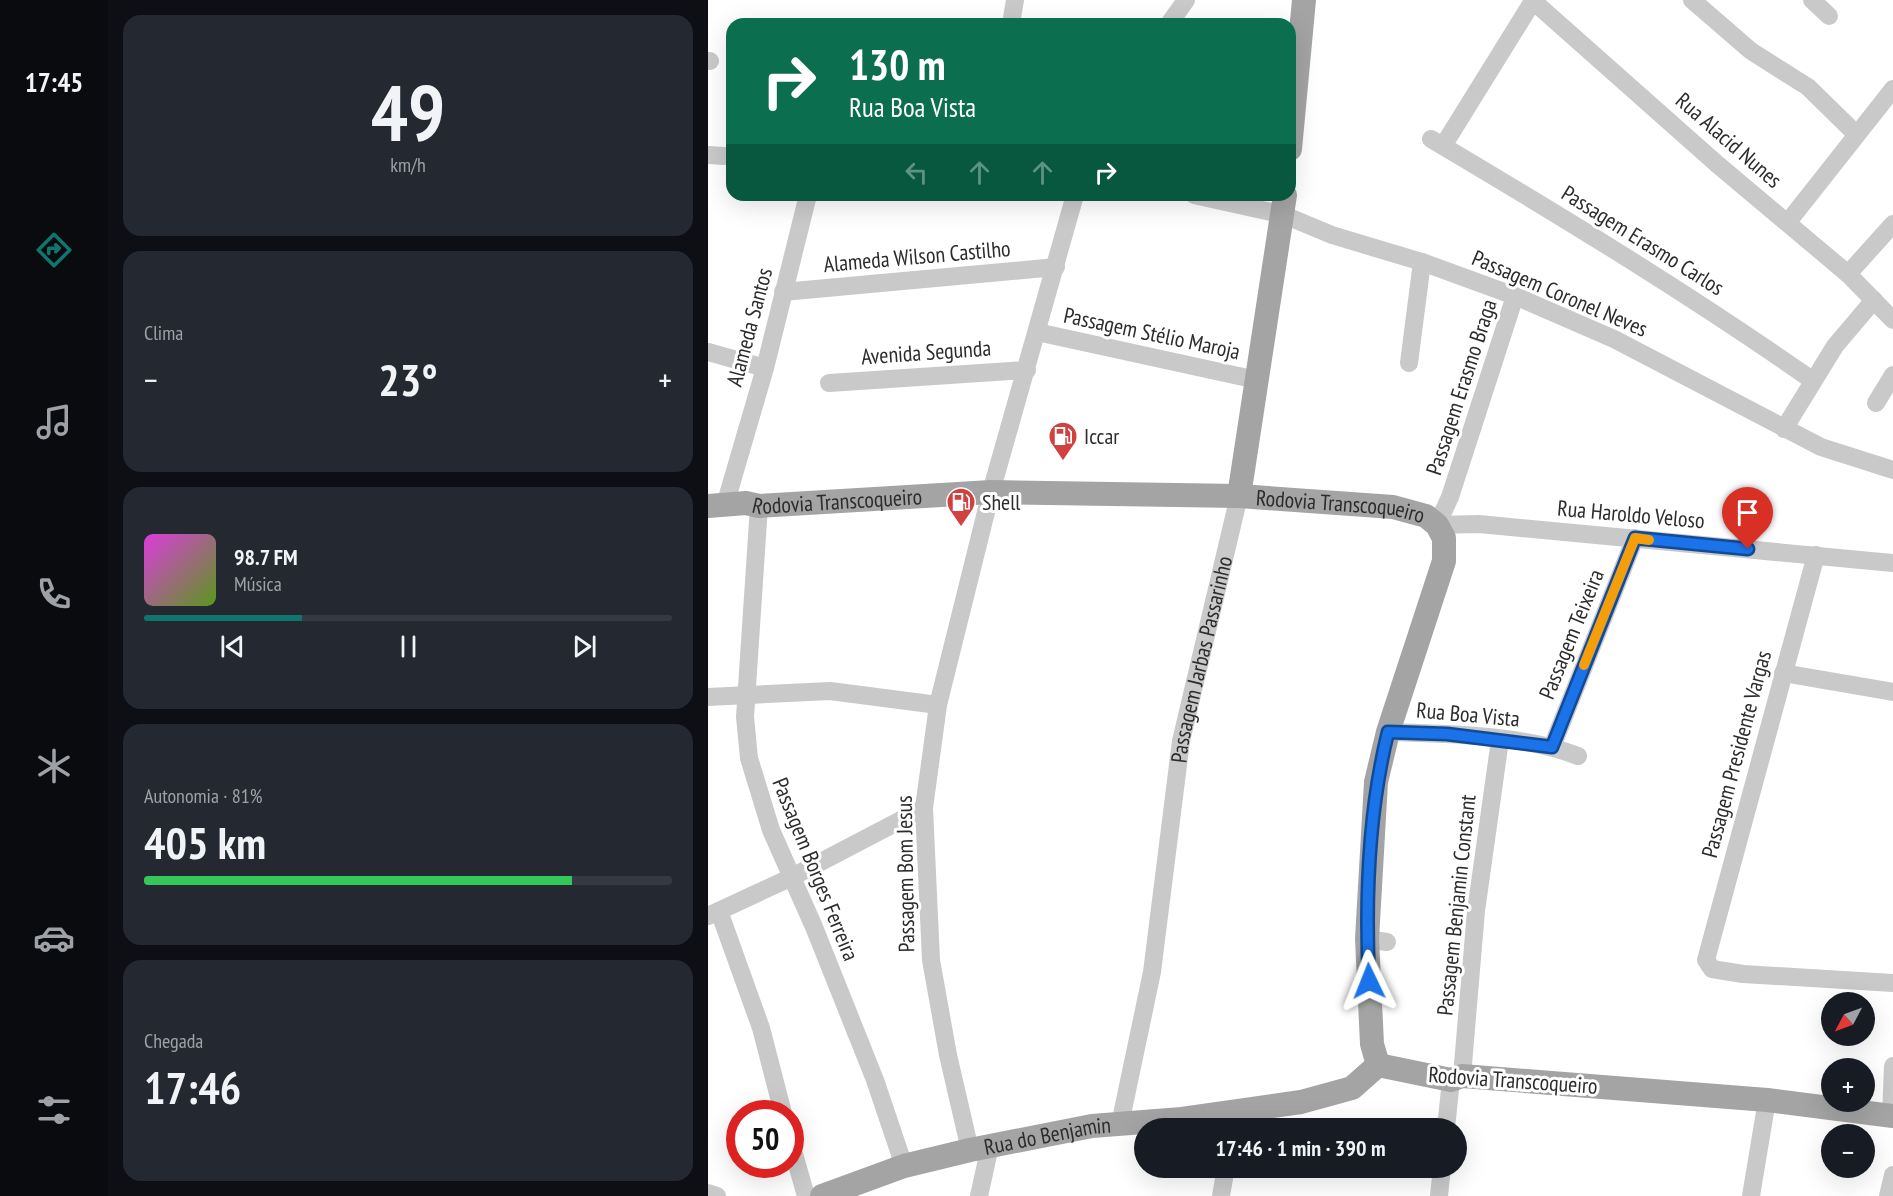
<!DOCTYPE html>
<html lang="pt">
<meta charset="utf-8">
<style>
:root{--surface:#171b24;--page:#242831;--text:#f1f3f6;--muted:#9ea1a6;--line:#363941;--accent:#0f766e}
body{margin:0;font-family:"PT Sans Narrow",sans-serif;background:var(--page);color:var(--text);height:100vh;display:flex;flex-direction:column;font-size:22px;white-space:nowrap}
*{box-sizing:border-box;margin:0}
p{font-size:20px;color:var(--muted)}
.icon{flex:none;width:33px;height:33px;fill:none;stroke:currentColor;stroke-width:2;stroke-linecap:round;stroke-linejoin:round}
.map{position:relative;flex:1;overflow:hidden}
.sheet{display:flex;flex-direction:column;gap:15px;padding:15px;background:#0d0f14;width:600px}
.sheet>*{flex:none}
.top-card{position:absolute;left:18px;top:18px;width:570px;height:183px;border-radius:18px;box-shadow:0 6px 24px #0002;background:#0b6e4f;color:#fff;overflow:hidden}
.needle{width:39px;rotate:229deg}
.buttons{position:absolute;left:1113px;top:992px;display:grid;gap:12px}
.buttons a{display:grid;place-items:center;width:54px;height:54px;border-radius:50%;background:var(--surface);box-shadow:0 6px 24px #0002;font-size:30px}
.speed{position:absolute;left:18px;top:1100px;display:flex;gap:12px;font-size:30px;font-weight:700;text-align:center}
.speed>*{display:grid;place-content:center;width:78px;height:78px;border-radius:50%;background:var(--surface);box-shadow:0 6px 24px #0002;line-height:1}
.speed .limit{border:9px solid #d22;background:#fff;color:#111}
.pin{position:absolute;display:grid;place-items:center;width:51px;height:51px;color:#fff;margin:-62px -26px;border-radius:50% 50% 50% 0;rotate:-45deg;box-shadow:0 0 6px #0007}
.pin .icon{rotate:45deg}
.me{position:absolute;width:66px;margin:-33px;rotate:358deg;stroke-linejoin:round;filter:drop-shadow(0 0 4px #0008)}
.turn{display:flex;align-items:center;gap:21px;height:126px;padding:0 24px;font-size:27px}
.turn .icon{width:78px;height:78px;stroke-width:2.5}
.turn b{display:block;font-size:42px;line-height:51px}
.lanes{display:flex;align-items:center;height:57px;padding:0 24px;background:#0003;justify-content:center;gap:30px;direction:ltr}
.lanes .off{opacity:.35}
.big{font-size:45px;font-weight:700;line-height:1.1}
.sheet .tile{flex:1;display:flex;flex-direction:column;justify-content:center;gap:9px;min-width:0;padding:0 21px;border-radius:18px;background:var(--page)}
.sheet .dial{align-items:center;gap:0}
.dial b{font-size:78px;line-height:1}
.song{display:flex;align-items:center;gap:18px}
.cover{width:72px;height:72px;border-radius:9px;background:linear-gradient(135deg,hsl(300 70% 55%),hsl(90 70% 35%))}
.played{height:6px;border-radius:3px;background:linear-gradient(90deg,var(--accent) 30%,var(--line) 30%)}
.keys{display:flex;justify-content:space-around;direction:ltr}
.heat{display:flex;justify-content:space-between;align-items:center;font-size:33px;direction:ltr}
.charge{height:9px;border-radius:4px;background:linear-gradient(90deg,#34c759 81%,var(--line) 0)}
.trip{position:absolute;left:426px;top:1118px;width:333px;height:60px;border-radius:30px;background:var(--surface);box-shadow:0 6px 24px #0002;font-weight:700;line-height:60px;text-align:center}
main{display:flex;flex:1;min-height:0}
.dock{display:flex;flex-direction:column;width:108px;justify-content:space-around;align-items:center;background:#090b0e;color:var(--muted)}
.dock .icon{width:42px;height:42px}
.dock .selected{color:var(--accent)}
.dock b{font-size:27px;color:var(--text)}
.map>svg:first-child{display:block}
.lines{fill:none;stroke-linecap:round;stroke-linejoin:round}
.minor{stroke:#c9c9c9;stroke-width:18}
.major{stroke:#a4a4a4;stroke-width:24}
.route-casing{stroke:#114b97;stroke-width:15}
.route{stroke:#1a73e8;stroke-width:10}
.slow{stroke:#f59e0b;stroke-width:10}
.labels{text-anchor:middle;stroke-width:6;stroke-linejoin:round;paint-order:stroke}
.street-label{font-size:22px;fill:#2c2c2c;stroke:#fff}
.poi-label{font-size:22px;fill:#2c2c2c;stroke:#fff;text-anchor:start}
</style>
<main>
<nav class="dock">
<b>17:45</b>
<svg class="icon selected" aria-label="directions" viewBox="0 0 24 24"><path d="M12 3l9 9-9 9-9-9zM9 14v-3h6M13 9l2 2-2 2"/></svg>
<svg class="icon" aria-label="music" viewBox="0 0 24 24"><path d="M9 18V5l10-2v13"/><circle cx="6" cy="18" r="3"/><circle cx="16" cy="16" r="3"/></svg>
<svg class="icon" aria-label="phone" viewBox="0 0 24 24"><path d="M5 4h4l2 5-3 2q2 4 5 5l2-3 5 2v4C11 20 4 13 5 4z"/></svg>
<svg class="icon" aria-label="climate" viewBox="0 0 24 24"><path d="M12 3v18M4 7l16 10M4 17L20 7"/></svg>
<svg class="icon" aria-label="car" viewBox="0 0 24 24"><path d="M5 17H2v-5l4-1 3-4h7l3 4 3 1v5h-3M9 17h6M6 11h13"/><circle cx="7" cy="17" r="2"/><circle cx="17" cy="17" r="2"/></svg>
<svg class="icon" aria-label="filters" viewBox="0 0 24 24"><path d="M4 7h16M4 17h16"/><circle cx="9" cy="7" r="2"/><circle cx="15" cy="17" r="2"/></svg>
</nav>
<section class="sheet">
<div class="tile dial"><b>49</b><p>km/h</p></div>
<div class="tile"><p>Clima</p>
<div class="heat"><a>−</a><b class="big">23°</b><a>+</a></div>
</div>
<div class="tile">
<div class="song"><i class="cover"></i><div><b>98.7 FM</b><p>Música</p></div></div>
<div class="played"></div>
<div class="keys"><svg class="icon" aria-label="previous" viewBox="0 0 24 24"><path d="M18 5L8 12l10 7zM5 5v14"/></svg><svg class="icon" aria-label="pause" viewBox="0 0 24 24"><path d="M8 5v14M16 5v14"/></svg><svg class="icon" aria-label="next" viewBox="0 0 24 24"><path d="M6 5l10 7-10 7zM19 5v14"/></svg></div>
</div>
<div class="tile"><p>Autonomia · 81%</p><b class="big">405 km</b><div class="charge"></div></div>
<div class="tile"><p>Chegada</p><b class="big">17:46</b></div>
</section>
<div class="map">
<svg width="1185" height="1196" viewBox="0 0 1185 1196">
<rect width="100%" height="100%" fill="#fff"/>
<g class="lines">
<g class="minor">
<path d="M824,0L1009,164L1140,274L1185,320"/>
<path d="M984,0L1043,51L1100,87L1148,134"/>
<path d="M1104,0L1121,16"/>
<path d="M303,24L307,0"/>
<path d="M461,24L478,0"/>
<path d="M0,61H2"/>
<path d="M723,139C853,216 981,294 1104,380"/>
<path d="M735,146L825,1"/>
<path d="M0,155L16,156"/>
<path d="M486,195L576,215L624,235L714,262L807,296L906,339L1113,447L1185,470"/>
<path d="M1080,222L1185,89"/>
<path d="M1140,274L1185,224"/>
<path d="M75,292L348,267"/>
<path d="M329,332L549,380"/>
<path d="M0,352L57,368"/>
<path d="M701,363L714,262"/>
<path d="M121,383L319,370"/>
<path d="M1168,403L1185,375"/>
<path d="M1076,429L1127,346L1166,300"/>
<path d="M17,505L57,368L100,195"/>
<path d="M51,506L37,717L41,758L63,830L106,927L167,1080L196,1166"/>
<path d="M729,525L771,524L1185,563"/>
<path d="M729,525L742,497L807,296"/>
<path d="M1108,555L998,960L1004,969L1035,974L1185,983"/>
<path d="M1075,673L1185,692"/>
<path d="M0,697L122,691L230,705"/>
<path d="M680,732C743,734 811,734 870,756"/>
<path d="M844,747L927,538"/>
<path d="M11,911L53,1028L75,1113"/>
<path d="M0,916L84,877L216,808"/>
<path d="M659,939L679,942"/>
<path d="M754,1076L768,911L792,740"/>
<path d="M1183,1116L1185,1066"/>
<path id="s1" d="M412,1124L444,972L473,741L531,496"/>
<path d="M738,1128L743,1080"/>
<path d="M82,1140L98,1196"/>
<path d="M262,1150L240,1055L223,960L216,808L230,705L283,492L367,195"/>
<path d="M0,1193L9,1196"/>
<path d="M271,1196L282,1146"/>
<path d="M513,1196L518,1167"/>
<path d="M731,1196L734,1167"/>
<path d="M1043,1196L1059,1100"/>
<path d="M1180,1196L1185,1175"/>
</g>
<g class="major">
<path d="M582,149L596,0"/>
<path d="M531,496L577,195"/>
<path id="s2" d="M0,506L38,503L51,506L283,492L531,496L685,507L718,516L729,525L736,538V561L680,732L668,782L659,939L664,1044L670,1065"/>
<path d="M670,1065L743,1080L754,1076L1059,1100L1185,1116"/>
<path id="s3" d="M114,1196L196,1166L262,1150L384,1126L474,1119L593,1102L644,1088L670,1065"/>
</g>
</g>
<g class="lines">
<g class="route-casing">
<path id="route" d="M661,981C657,898 660,813 680,732L739,734L844,747L927,538L1040,549"/>
</g>
<use href="#route" class="route"/>
<path class="slow" d="M876,665L927,538L941,540"/>
</g>
<defs>
<g id="fuel-pin" transform="scale(1.5)"><path d="M0 17L-7.5 6A9.5 9.5 0 1 1 7.5 6Z" fill="#d1413f" stroke="#fff"/><path d="M-5.5-6h7V0h2V4h1.3V-2.5L3-4.5l.8-.8L6-3V5H2.5V1h-1V6h-7ZM-4.2-4.7v3.2H.2V-4.7Z" fill="#fff"/></g>
</defs>
<g fill-rule="evenodd">
<use href="#fuel-pin" x="355" y="436"/>
<use href="#fuel-pin" x="253" y="502"/>
</g>
<g class="labels">
<g class="street-label">
<text transform="translate(1021 140) rotate(41)" y="8">Rua Alacid Nunes</text>
<text transform="translate(935 240) rotate(32)" y="8">Passagem Erasmo Carlos</text>
<text transform="translate(209 256) rotate(-5)" y="8">Alameda Wilson Castilho</text>
<text transform="translate(852 293) rotate(23)" y="8">Passagem Coronel Neves</text>
<text transform="translate(41 327) rotate(-75)" y="8">Alameda Santos</text>
<text transform="translate(444 333) rotate(12)" y="8">Passagem Stélio Maroja</text>
<text transform="translate(218 352) rotate(-4)" y="8">Avenida Segunda</text>
<text transform="translate(753 387) rotate(-72)" y="8">Passagem Erasmo Braga</text>
<text dy="8" stroke="none"><textPath href="#s2" startOffset="130">Rodovia Transcoqueiro</textPath></text>
<text dy="8" stroke="none"><textPath href="#s2" startOffset="634">Rodovia Transcoqueiro</textPath></text>
<text transform="translate(923 514) rotate(5)" y="8">Rua Haroldo Veloso</text>
<text transform="translate(863 634) rotate(-68)" y="8">Passagem Teixeira</text>
<text dy="8" stroke="none"><textPath href="#s1" startOffset="472">Passagem Jarbas Passarinho</textPath></text>
<text transform="translate(760 714) rotate(5)" y="8">Rua Boa Vista</text>
<text transform="translate(1028 754) rotate(-75)" y="8">Passagem Presidente Vargas</text>
<text transform="translate(108 869) rotate(68)" y="8">Passagem Borges Ferreira</text>
<text transform="translate(197 874) rotate(-91)" y="8">Passagem Bom Jesus</text>
<text transform="translate(748 905) rotate(-84)" y="8">Passagem Benjamin Constant</text>
<text transform="translate(805 1080) rotate(4)" y="8">Rodovia Transcoqueiro</text>
<text dy="8" stroke="none"><textPath href="#s3" startOffset="234">Rua do Benjamin</textPath></text>
</g>
<g class="poi-label">
<text x="376" y="444">Iccar</text>
<text x="274" y="510">Shell</text>
</g>
</g>
</svg>
<div class="buttons">
<a><svg class="needle" viewBox="-14 -14 28 28"><path d="M0-13l5 13h-10z" fill="#e53935"/><path d="M0 13l5-13h-10z" fill="#9ea1a6"/></svg></a>
<a>+</a>
<a>−</a>
</div>
<div class="speed"><div class="limit">50</div></div>
<div class="pin" style="left:1040px;top:549px;background:#d93025"><svg class="icon" aria-label="arrive" viewBox="0 0 24 24"><path d="M6 21V4h12l-3 4 3 4H6"/></svg></div>
<svg class="me" style="left:661px;top:981px" viewBox="-20 -20 40 40"><path d="M0-17L14 15 0 8-14 15z" fill="#1a73e8" stroke="#fff" stroke-width="4"/></svg>
<div class="trip">17:46 · 1 min · 390 m</div>
<div class="top-card">
<div class="turn"><svg class="icon" aria-label="right" viewBox="0 0 24 24"><path d="M7 20v-9h11M14 6l5 5-5 5"/></svg><div><b>130 m</b>Rua Boa Vista</div></div>
<div class="lanes"><svg class="icon off" aria-label="left" viewBox="0 0 24 24"><path d="M17 20v-9H6M10 6l-5 5 5 5"/></svg><svg class="icon off" aria-label="ahead" viewBox="0 0 24 24"><path d="M12 20V5M6 11l6-6 6 6"/></svg><svg class="icon off" aria-label="ahead" viewBox="0 0 24 24"><path d="M12 20V5M6 11l6-6 6 6"/></svg><svg class="icon" aria-label="right" viewBox="0 0 24 24"><path d="M7 20v-9h11M14 6l5 5-5 5"/></svg></div>
</div>
</div>
</main>
